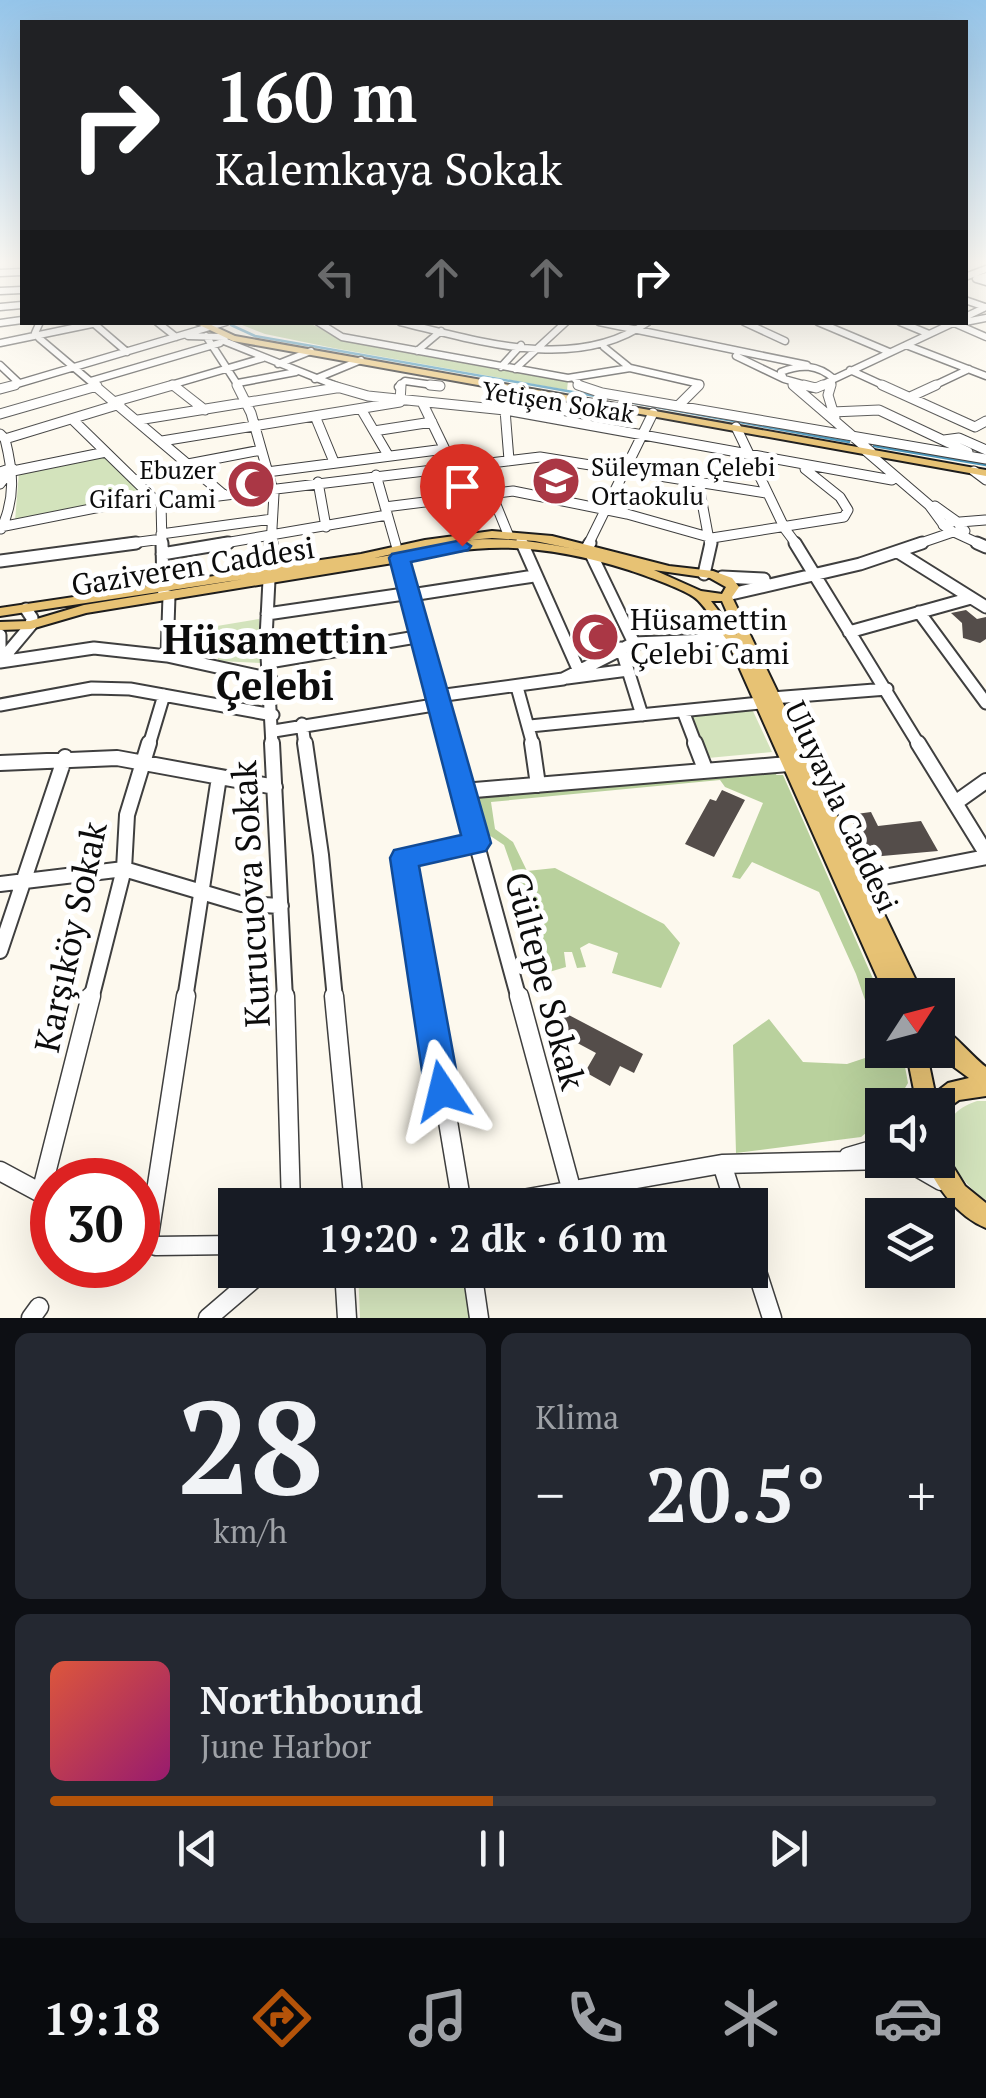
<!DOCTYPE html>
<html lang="tr">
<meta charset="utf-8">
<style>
:root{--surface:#171b24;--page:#242831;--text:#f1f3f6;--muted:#9ea1a6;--line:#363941;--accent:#b45309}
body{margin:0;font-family:"PT Serif",serif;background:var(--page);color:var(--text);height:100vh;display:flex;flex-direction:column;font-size:38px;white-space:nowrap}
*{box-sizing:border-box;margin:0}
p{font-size:32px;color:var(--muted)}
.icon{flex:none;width:55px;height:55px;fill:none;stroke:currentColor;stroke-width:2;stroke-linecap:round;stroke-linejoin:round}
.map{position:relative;height:1318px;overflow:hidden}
.side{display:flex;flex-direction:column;gap:15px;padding:15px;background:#0d0f14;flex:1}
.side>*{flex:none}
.hud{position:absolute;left:20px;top:20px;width:948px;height:305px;border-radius:0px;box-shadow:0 10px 40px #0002;background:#202124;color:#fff;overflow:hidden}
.needle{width:65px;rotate:54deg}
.fabs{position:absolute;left:865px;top:978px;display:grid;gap:20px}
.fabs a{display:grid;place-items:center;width:90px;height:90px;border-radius:0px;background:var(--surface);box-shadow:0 10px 40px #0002;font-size:50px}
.speed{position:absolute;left:30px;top:1158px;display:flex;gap:20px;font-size:50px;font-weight:700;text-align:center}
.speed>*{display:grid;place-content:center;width:130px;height:130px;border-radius:50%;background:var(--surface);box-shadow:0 10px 40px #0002;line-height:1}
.speed .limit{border:15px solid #d22;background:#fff;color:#111}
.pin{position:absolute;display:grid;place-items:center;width:85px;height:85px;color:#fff;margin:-102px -42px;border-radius:50% 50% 50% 0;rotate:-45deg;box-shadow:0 0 10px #0007}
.pin .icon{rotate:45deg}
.me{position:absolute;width:110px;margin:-55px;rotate:350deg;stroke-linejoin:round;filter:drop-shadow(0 0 8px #0008)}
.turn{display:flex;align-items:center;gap:35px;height:210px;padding:0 30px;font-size:45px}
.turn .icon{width:130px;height:130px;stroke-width:2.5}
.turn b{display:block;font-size:70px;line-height:85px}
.lanes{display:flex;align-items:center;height:95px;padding:0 30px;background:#0003;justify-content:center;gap:50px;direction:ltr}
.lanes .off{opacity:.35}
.big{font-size:75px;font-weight:600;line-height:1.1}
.side .card{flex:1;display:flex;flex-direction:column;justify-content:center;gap:15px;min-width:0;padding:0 35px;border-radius:15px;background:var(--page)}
.side .dial{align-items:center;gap:0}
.dial b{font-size:130px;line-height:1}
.song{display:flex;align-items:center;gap:30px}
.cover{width:120px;height:120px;border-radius:15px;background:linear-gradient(135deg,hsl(10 70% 55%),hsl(320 70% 35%))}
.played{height:10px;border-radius:5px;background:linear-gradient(90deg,var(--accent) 50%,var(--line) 50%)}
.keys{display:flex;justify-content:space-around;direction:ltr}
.heat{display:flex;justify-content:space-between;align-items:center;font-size:55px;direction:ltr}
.side .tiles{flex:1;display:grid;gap:15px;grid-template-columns:1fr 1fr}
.card:last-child{grid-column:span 2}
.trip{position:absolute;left:218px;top:1188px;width:550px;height:100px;border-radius:0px;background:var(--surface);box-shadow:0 10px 40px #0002;font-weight:600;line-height:100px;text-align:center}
.dock{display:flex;height:160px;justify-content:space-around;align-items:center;background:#090b0e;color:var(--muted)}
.dock .icon{width:70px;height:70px}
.dock .on{color:var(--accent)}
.dock b{font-size:45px;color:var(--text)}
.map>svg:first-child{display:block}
.green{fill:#d3e3bc}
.forest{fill:#b9d19d}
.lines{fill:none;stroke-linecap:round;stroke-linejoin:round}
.stream{stroke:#4a96bb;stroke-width:2.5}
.building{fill:#544d4a}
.minor-far4-casing{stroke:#3f3f3f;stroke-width:9}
.minor-far3-casing{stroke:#3f3f3f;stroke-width:11}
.minor-far2-casing{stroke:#3f3f3f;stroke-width:15}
.minor-far1-casing{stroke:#3f3f3f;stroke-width:18}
.minor-casing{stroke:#3f3f3f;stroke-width:21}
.major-casing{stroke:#1d1d1d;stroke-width:4}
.minor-far4{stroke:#fff;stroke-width:6}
.minor-far3{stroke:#fff;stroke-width:9}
.minor-far2{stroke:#fff;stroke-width:11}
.minor-far1{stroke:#fff;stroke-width:14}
.minor{stroke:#fff;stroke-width:18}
.major{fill:#e7c274;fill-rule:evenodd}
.route{fill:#1a73e8;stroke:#114b97;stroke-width:2.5}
.labels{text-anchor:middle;stroke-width:10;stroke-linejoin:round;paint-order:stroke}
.far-street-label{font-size:25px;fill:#0c0c0c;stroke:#fff}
.far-poi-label{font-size:25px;fill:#0c0c0c;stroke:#fff;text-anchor:start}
.street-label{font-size:30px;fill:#0c0c0c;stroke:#fff}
.poi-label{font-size:30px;fill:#0c0c0c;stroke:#fff;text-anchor:start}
.near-street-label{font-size:35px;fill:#0c0c0c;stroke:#fff}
.district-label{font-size:40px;font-weight:bold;fill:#0c0c0c;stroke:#fff}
</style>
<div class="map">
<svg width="986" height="1318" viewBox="0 0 986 1318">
<rect width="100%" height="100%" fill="#fdf9ee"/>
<path class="green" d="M104,454L143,494L15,521L19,472Z
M259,619L261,663L218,661L217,626Z
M752,709L772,752L708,758L690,714Z
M977,1101H986V1200C951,1177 921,1119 977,1101Z
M358,1270H464L470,1318H360Z"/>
<path class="forest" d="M237,323H309L338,337L568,381L567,390L333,348L265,334Z
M779,768L776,775H783L882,999V1050H902L908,1083L895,1105H882V1120L861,1137L736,1153L733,1045L769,1019L803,1062L847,1064L883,1052L856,974L819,892L752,862L740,879L732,877L763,803L725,787L720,780L491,802L495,829L513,842L527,871L555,868L664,924L680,943L661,988L612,973L618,953L589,943L580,948L586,967L577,968L572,952H564L566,967L539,975L512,868L504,845L486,833L475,796Z"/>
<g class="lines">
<path class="stream" d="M231,325L255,336L601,397
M629,402L849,442
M874,446L986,465"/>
</g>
<path class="building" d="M966,610L977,619L986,617V639L980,643L963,638L962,623L951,613Z
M722,790L745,800L714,857L685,844L710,799L716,801Z
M871,812L878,826L921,821L938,851L871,857L849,815Z
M565,1013L643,1054L634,1073L620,1066L610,1086L585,1072L596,1053L555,1031Z"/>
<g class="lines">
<g class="minor-far4-casing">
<path id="minor-far4" d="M0,273L22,272
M986,276L976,279L986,282
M965,277L986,269
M0,291L22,290
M965,300L985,307
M0,307L22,305
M965,317L986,307
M40,322L35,333L39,338L97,387
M92,322L127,352
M157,322L176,337
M318,322L342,337L568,378L630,368
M400,322C479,341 575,373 648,322
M599,322L807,365
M744,322L785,341
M818,322L889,352
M900,322L929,334
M965,322L986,318
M0,323L22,320
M954,323L986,337
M188,336L225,337L224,341L339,387
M206,336L239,387
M0,343L92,324
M906,345L986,376
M604,347L630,368L700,384L697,387
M417,351L441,331
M736,356L784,379
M278,364L311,351
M0,365L19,383
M501,367L521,345
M515,369L566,322
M850,370L887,387
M574,378L582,387
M315,379L361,360
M834,379L955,322
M91,381L220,343
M238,383L296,372
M172,384L176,387
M7,387L226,322
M93,387L97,386
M164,387L263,358
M398,387L405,381L440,386
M813,387L784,379L781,372C801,364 817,364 834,379L818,387
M831,387L832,383
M931,387L969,369"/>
</g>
<g class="minor-far3-casing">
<path id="minor-far3" d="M94,385L224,495
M173,385L205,410
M237,385L251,413L274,494L271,545
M330,385L368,396L505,410L892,480
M430,385L440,386
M578,385L602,393L986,459
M793,385L871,452
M804,385L816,388L823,385
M831,385L828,395L835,418
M882,385L975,427L986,421
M0,389L15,385
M910,397L936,385
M117,401L173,385
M423,404L453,466
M678,406L699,385
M361,409L388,455
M832,412L879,410L968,452
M0,414L97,386
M315,416L334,462
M72,419L155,500
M138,420L336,388
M736,427L785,529L797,545
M374,431L432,422
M0,434L5,439C13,471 16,498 1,529
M5,439L120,404
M944,440L959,438L986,450
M162,441L400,402L401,385
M866,451L929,505L943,524
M509,460L505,410L520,389
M479,463L508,534
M188,464L261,450
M13,471L106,452
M974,471L986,480
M0,472L12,468L0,484
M267,472L445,449
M376,475L396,545
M698,481L710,545
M318,482L326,527
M935,506L956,521
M385,507L513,491L627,514L712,538L844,517L848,510L840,497L805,469
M956,521L965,531L953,532L943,525Z
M960,522L985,520
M0,527L151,497
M956,533L982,545
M161,534L272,519
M521,541L523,545
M117,545L162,539
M162,545L161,503L540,457L766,493
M213,545L387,515
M588,545L653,413
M915,545L953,532"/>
</g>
<g class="minor-far2-casing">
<path id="minor-far2" d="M162,543L163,590
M271,543L276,572
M522,543L578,669
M795,543L919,745
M977,543L986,547
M587,548L590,543
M898,552L986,607
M162,554L228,543
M592,556L634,643
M399,558L450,745
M0,561L136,543
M704,574L711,543
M722,577L764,579
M269,580L266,638L272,745
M731,594L860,564L922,543
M411,595L534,576
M919,612L986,703
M267,614L411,593
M849,632L971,598
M0,635V660
M621,648L642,715
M167,656L169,596
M0,662L94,648L167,656L271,679
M0,662L31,625L32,618L26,609
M269,662L422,636
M567,678L628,670
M517,687L533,745
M438,696L563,679L634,643L733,639
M772,698L887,689
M0,705L92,688L130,689L273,715
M683,711L696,745
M302,724L305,745
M530,726L760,703
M274,731L440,704
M149,745L164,695"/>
</g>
<g class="minor-far1-casing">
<path id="minor-far1" d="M272,743L285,999
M305,743L321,855L335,999
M449,743L519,999
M532,743L538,785
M695,743L705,769
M918,743L986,853
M0,763L117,758L275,787
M463,791L788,764
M955,803L986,781
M858,882L986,857
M0,884L124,869L242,904L281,906
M0,951L65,757
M91,999L124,869L127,815L149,743
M185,999L219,777
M428,999L404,857L477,843"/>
</g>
<g class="minor-casing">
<path id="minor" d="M285,996L291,1205
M334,996L354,1205
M427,996L462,1205
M519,996L571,1188
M848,1157L882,1147
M722,1164L735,1205
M0,1171L52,1199
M41,1193L91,996
M489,1205L722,1164L886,1160L908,1162L941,1181
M138,1240L156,1246L235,1245
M148,1243L186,996
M750,1250L772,1318
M344,1270L347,1318
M472,1270L479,1318
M31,1318L39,1307
M208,1318L264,1270"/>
</g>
<g class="major-casing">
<path id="major" d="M193,322H205L235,336L986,470V476L233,341Z
M492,531L552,536L669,566L713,571L732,578L739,587L732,597L923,995H885L727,640C718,629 705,604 694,597C679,587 646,576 629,570C545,544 484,540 399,562L86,613L31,629L0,630V622L30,621L84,605L244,579L0,616V608L361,554L425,540ZM492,538L535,541L584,551C543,542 501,536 459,541C430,545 403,554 374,558C413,549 452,541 492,538ZM654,570L710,578L726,587L722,594L701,591ZM711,601H722L737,635Z
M938,1025C953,1032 970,1055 986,1067V1096L959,1100L938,1115V1105H917L906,1050H926L935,1093L948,1083L969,1078L954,1067L938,1048Z
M938,1150L944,1152L965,1186L986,1203V1228C957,1216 937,1188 925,1160H938Z"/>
</g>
<use href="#minor-far4" class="minor-far4"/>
<use href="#minor-far3" class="minor-far3"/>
<use href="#minor-far2" class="minor-far2"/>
<use href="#minor-far1" class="minor-far1"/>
<use href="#minor" class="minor"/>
<use href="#major" class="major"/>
</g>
<linearGradient id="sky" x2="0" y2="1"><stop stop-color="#95c5ea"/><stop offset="0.59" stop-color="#fefcf7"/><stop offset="1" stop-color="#fefcf7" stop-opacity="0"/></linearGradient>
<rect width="986" height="445" fill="url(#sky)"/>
<path class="route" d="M462,540L471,546L468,550L411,562L491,843L486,851L419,866L460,1091L455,1103L442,1107L430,1103L425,1091L390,858L394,850L461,835L389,558L392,554Z"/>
<defs>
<g id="school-disc" transform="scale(2.5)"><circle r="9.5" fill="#aa3745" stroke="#fff"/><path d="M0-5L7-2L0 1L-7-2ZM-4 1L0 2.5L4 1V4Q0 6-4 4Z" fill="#fff"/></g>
<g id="mosque-disc" transform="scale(2.5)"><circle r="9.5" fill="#aa3745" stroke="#fff"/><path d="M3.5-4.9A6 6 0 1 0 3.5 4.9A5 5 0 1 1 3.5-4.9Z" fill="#fff"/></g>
</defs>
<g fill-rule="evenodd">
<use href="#school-disc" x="556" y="481"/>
<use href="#mosque-disc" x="251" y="484"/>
<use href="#mosque-disc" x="595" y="637"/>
</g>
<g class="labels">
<g class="far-street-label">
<text transform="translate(558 402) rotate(9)" y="9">Yetişen Sokak</text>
</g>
<g class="far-poi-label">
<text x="591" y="476">Süleyman Çelebi<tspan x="591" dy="29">Ortaokulu</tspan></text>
<text x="216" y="479" text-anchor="end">Ebuzer<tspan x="216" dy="29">Gifari Cami</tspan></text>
</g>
<g class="street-label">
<text transform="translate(193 567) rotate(-9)" y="10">Gaziveren Caddesi</text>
<text transform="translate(841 807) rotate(65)" y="10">Uluyayla Caddesi</text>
</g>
<g class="poi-label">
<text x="630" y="630">Hüsamettin<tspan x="630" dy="34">Çelebi Cami</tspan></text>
</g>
<g class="near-street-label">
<text transform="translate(251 894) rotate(-93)" y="12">Kurucuova Sokak</text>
<text transform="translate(71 937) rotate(-78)" y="12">Karşıköy Sokak</text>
<text transform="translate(545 981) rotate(75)" y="12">Gültepe Sokak</text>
</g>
<g class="district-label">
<text x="275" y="654">Hüsamettin<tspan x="275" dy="46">Çelebi</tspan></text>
</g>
</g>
</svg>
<div class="fabs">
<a><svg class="needle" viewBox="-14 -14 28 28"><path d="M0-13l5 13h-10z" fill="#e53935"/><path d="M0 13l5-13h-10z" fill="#9ea1a6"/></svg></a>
<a><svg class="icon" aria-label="sound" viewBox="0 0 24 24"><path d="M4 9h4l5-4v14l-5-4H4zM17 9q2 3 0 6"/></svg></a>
<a><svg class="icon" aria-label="layers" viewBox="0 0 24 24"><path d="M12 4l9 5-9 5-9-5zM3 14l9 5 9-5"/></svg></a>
</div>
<div class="speed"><div class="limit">30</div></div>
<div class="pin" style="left:462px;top:546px;background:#d93025"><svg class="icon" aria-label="arrive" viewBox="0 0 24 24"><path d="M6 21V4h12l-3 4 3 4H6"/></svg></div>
<svg class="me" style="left:442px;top:1091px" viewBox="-20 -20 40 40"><path d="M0-17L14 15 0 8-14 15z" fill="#1a73e8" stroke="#fff" stroke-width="4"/></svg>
<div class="trip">19:20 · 2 dk · 610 m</div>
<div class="hud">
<div class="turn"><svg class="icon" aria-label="right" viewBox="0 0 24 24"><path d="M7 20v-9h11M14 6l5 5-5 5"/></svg><div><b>160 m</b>Kalemkaya Sokak</div></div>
<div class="lanes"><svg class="icon off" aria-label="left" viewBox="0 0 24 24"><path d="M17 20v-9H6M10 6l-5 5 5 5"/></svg><svg class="icon off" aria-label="ahead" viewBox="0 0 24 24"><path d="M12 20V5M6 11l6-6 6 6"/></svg><svg class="icon off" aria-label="ahead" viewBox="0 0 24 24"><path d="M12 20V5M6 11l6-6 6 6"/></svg><svg class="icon" aria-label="right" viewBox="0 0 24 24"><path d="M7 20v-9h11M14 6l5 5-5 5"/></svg></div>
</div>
</div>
<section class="side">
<div class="tiles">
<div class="card dial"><b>28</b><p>km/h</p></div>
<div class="card"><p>Klima</p>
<div class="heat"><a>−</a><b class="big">20.5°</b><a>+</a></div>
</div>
<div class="card">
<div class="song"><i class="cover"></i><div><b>Northbound</b><p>June Harbor</p></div></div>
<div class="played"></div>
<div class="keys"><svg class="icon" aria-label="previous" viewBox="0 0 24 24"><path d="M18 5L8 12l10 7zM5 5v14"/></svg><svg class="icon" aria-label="pause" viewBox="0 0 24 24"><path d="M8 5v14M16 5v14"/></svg><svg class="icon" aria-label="next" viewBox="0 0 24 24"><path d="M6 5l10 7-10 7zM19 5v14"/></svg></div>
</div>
</div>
</section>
<nav class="dock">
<b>19:18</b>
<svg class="icon on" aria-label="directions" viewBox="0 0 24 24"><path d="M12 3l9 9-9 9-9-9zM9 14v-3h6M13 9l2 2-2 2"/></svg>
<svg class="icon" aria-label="music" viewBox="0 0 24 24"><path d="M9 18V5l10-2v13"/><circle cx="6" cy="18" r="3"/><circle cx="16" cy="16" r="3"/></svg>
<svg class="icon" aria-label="phone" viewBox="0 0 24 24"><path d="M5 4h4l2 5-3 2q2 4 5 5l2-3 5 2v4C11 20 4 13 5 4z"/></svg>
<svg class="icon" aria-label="climate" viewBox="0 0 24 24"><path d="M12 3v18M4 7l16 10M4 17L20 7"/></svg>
<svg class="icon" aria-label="car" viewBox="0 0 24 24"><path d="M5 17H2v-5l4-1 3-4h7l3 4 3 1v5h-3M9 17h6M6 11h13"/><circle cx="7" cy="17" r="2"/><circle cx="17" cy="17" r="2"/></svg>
</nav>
